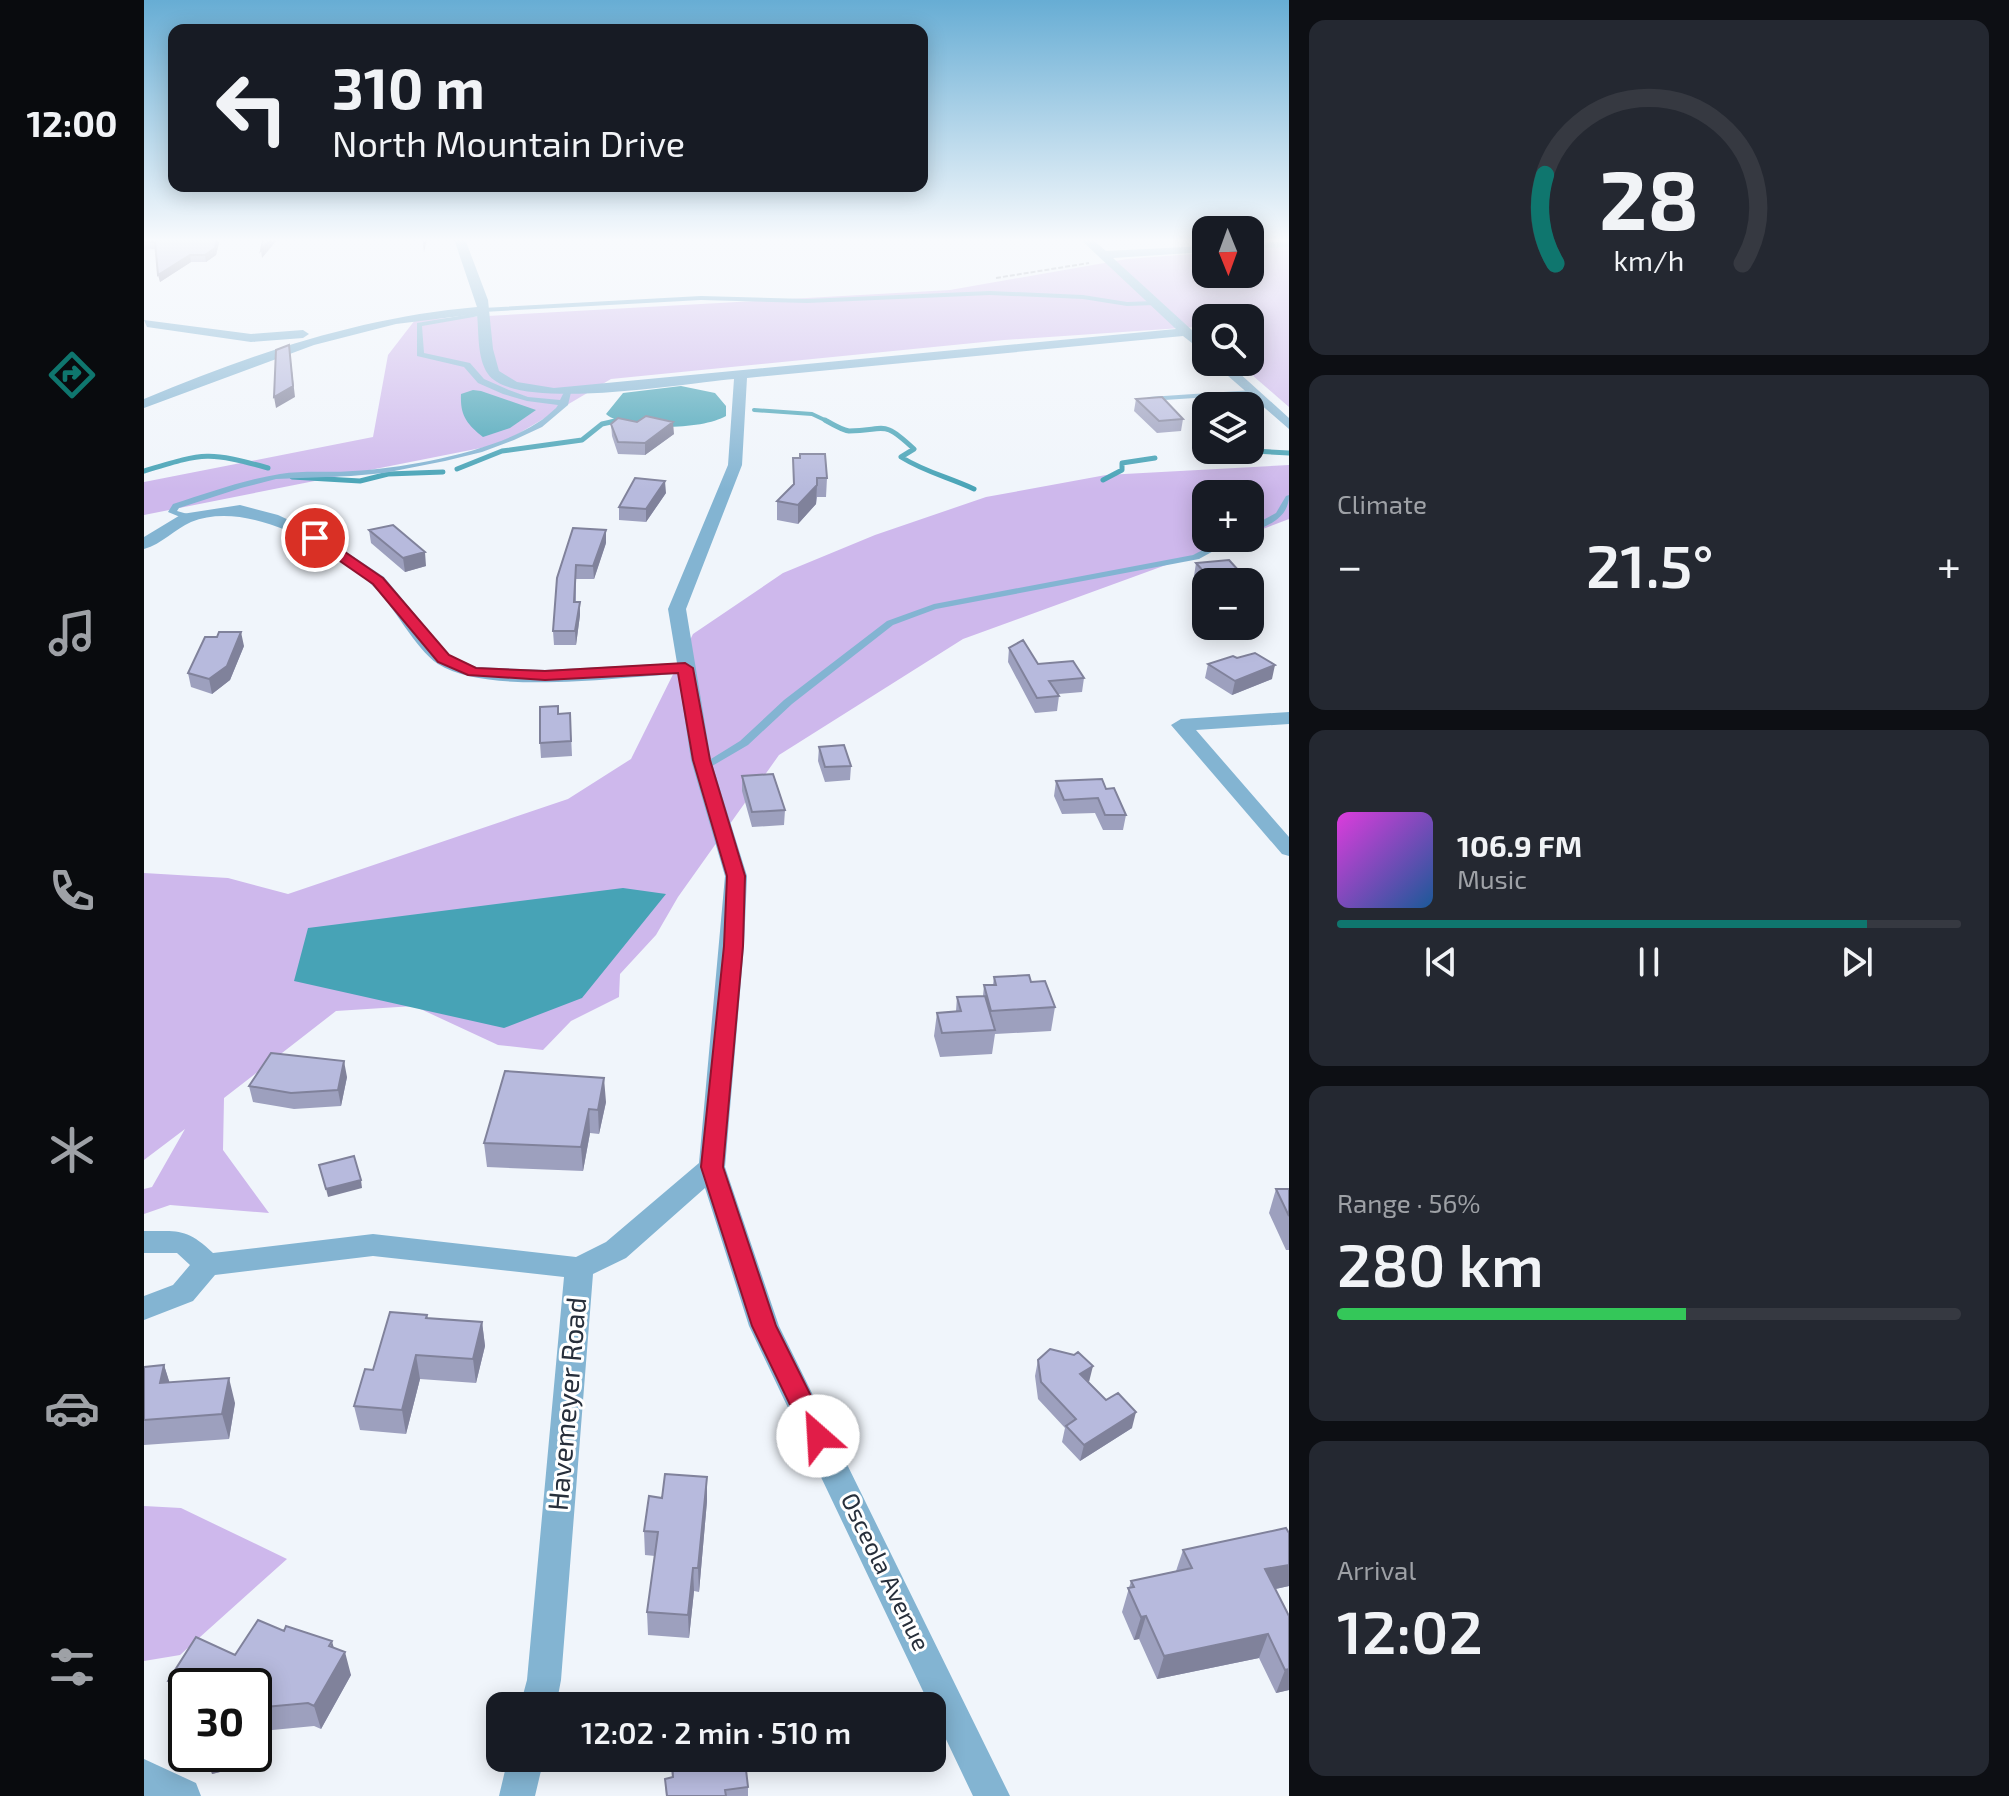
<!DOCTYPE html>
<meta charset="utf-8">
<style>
:root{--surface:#171b24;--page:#242831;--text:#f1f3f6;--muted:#9ea1a6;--line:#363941;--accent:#0f766e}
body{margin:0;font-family:"Exo 2",sans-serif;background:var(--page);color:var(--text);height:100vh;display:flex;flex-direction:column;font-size:30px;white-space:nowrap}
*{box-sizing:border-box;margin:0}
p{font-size:26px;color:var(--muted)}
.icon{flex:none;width:44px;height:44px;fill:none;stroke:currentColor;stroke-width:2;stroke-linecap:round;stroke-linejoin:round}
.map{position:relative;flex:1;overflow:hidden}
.sheet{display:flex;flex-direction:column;gap:20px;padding:20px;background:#0d0f14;width:720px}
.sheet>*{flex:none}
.banner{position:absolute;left:24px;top:24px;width:760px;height:168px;border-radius:16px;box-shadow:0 4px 20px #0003;background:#171b24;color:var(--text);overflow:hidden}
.needle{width:52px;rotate:179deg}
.fabs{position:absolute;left:1048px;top:216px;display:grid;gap:16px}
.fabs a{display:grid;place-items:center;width:72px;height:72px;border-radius:16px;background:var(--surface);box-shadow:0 4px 20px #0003;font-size:40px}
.speed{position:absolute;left:24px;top:1668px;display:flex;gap:16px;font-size:40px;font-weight:700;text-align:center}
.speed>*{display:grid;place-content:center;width:104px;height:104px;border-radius:50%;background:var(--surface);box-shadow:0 4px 20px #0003;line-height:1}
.speed .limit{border:4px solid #111;border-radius:12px;background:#fff;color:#111}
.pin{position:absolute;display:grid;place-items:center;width:68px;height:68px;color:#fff;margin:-34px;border:4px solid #fff;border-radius:50%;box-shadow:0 2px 8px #0007}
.me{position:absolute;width:88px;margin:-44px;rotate:334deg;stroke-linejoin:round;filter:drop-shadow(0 0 6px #0008)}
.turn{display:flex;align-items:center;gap:28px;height:168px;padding:0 32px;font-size:36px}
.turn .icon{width:104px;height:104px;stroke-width:2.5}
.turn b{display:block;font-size:56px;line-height:68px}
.big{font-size:60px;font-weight:600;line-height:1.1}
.sheet .widget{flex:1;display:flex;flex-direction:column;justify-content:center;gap:12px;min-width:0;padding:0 28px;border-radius:16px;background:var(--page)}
.sheet .dial{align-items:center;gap:0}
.dial svg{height:208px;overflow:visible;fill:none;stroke:var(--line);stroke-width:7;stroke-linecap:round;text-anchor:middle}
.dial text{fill:var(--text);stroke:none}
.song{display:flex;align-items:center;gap:24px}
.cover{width:96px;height:96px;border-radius:12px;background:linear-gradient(135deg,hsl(300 70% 55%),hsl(210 70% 35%))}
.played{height:8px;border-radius:4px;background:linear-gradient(90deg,var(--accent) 85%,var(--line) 85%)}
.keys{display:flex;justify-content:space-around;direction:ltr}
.heat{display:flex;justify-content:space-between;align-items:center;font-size:44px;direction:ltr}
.charge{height:12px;border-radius:6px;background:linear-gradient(90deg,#34c759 56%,var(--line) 0)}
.trip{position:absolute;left:342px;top:1692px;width:460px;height:80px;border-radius:16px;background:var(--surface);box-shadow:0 4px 20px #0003;font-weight:600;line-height:80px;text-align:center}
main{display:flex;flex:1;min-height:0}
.tab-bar{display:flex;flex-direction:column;width:144px;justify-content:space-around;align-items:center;background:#090b0e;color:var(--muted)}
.tab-bar .icon{width:56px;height:56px}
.tab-bar .active{color:var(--accent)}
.tab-bar b{font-size:36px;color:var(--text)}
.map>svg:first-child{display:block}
.green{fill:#ceb8ec}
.water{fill:#47a3b6}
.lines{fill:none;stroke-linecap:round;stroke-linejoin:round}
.stream-far1{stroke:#47a3b6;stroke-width:4}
.stream{stroke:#47a3b6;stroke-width:5}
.path{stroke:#979da6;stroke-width:2;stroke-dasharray:5 2;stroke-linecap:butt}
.service{fill:#83b4d2;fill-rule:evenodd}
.minor{fill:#83b4d2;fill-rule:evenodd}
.wall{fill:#9da0be}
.shaded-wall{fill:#80829b}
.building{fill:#b7badd;stroke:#80829b;stroke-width:2}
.route{fill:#e11d48;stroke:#92132f;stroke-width:2}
.labels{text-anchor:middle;stroke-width:6;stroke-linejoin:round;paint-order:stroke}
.street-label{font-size:24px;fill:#272f3b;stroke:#fff}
.near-street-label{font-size:28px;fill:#272f3b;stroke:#fff}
</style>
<main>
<nav class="tab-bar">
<b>12:00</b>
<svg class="icon active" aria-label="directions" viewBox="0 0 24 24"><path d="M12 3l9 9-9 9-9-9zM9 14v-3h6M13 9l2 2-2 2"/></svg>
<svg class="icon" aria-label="music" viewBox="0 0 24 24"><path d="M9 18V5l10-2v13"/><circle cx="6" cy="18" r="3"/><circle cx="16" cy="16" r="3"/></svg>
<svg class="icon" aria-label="phone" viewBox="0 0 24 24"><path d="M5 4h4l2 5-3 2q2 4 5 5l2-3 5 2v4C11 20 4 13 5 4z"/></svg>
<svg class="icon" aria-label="climate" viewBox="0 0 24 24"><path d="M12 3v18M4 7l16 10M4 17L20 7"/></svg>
<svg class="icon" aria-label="car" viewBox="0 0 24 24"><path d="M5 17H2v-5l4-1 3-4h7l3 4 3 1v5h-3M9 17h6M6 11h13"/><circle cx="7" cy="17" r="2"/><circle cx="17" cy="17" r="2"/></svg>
<svg class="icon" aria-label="filters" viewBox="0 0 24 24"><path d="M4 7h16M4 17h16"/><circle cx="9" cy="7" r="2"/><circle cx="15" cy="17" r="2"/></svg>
</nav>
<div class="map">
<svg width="1145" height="1796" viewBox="0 0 1145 1796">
<rect width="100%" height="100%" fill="#f0f5fb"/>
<path class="green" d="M1145,247V407L1093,362H1106V318H1062V335L1052,327L860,340L467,379L357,444L0,515V482L229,437L244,355L271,320L806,290L983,259L1062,253V274H1106V249Z
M1145,465V519L1106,534V494H1062V538H1096L819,639L635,755L534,897L512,935L476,974L475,997L427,1021L399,1050L354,1045L270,1006L192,1011L80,1098L79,1150L125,1213L26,1205L0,1214V1189L8,1187L41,1129L0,1160V873L84,878L144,894L424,799L487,759L549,634L639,573L731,535L842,497L962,475Z
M0,1506L37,1508L143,1559L36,1655L0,1661Z"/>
<path class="water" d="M537,386L571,393L582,406V416C558,430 483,432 462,414L479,393Z
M329,390L337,391L392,410L366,428L339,437C323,424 316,416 317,394Z
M479,888L522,894L438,998L360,1028L150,981L164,928Z"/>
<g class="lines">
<path class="stream-far1" d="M610,410L668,414L685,422
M466,422L477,420"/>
<path class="stream" d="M681,420C688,424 698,430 705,431C742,431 737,418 770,449L757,457C781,472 804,477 830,489
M1094,450L1145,453
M313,469L358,451L438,440L458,424L476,420
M0,471C60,453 63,451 124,468
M148,477L216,481L244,474L299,472
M959,480L978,470V463L1011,458"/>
<path class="path" d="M852,278L945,263"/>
<path class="service" d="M846,291L939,295L983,302L1011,301L1014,303L1011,305L983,306L939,299L846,295L663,303L557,300L339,312L342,314L341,315L278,326L280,353L326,363L340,379L365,390L384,397L416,400L422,388H428L424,405L398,427L370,440L338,452L301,461L240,473L207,476L132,479L97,488L35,508L33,511L47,515V519H41L24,512L29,504C64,493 99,480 136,474C160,470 185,473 209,471C262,468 349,452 393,423C400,419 406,413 412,408L414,405L383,401L359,394L334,383L320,367L273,356V323L339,312L336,310L339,308L557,296L663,299Z
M1109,390H1112V394L1005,401L1001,399L1005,397Z
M1145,495C1145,518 1125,525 1106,533V527L1132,513L1142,496Z
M1082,538H1093L1055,559L792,609L749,625L648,704L604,745L563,769L559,770L554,767L596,741L640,700L743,621L790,604L1049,555Z"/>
<path class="minor" d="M310,239H321L344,300L349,349L355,371L373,382L410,388L1032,329L936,239H948L962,251L1062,246V252L969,258L1062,343V354L1039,336L603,378L598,465L542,609L567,760L603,876L600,946L581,1167L635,1326L866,1796H829L605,1326L561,1188L482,1258L449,1274L417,1680L412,1706H376L383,1680L420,1277L229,1256L71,1275L49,1301L0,1320V1296L29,1285L46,1265L33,1253H0V1231C35,1231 43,1228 69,1253L229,1234L432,1257L462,1242L555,1163L581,876L547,760L534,674C474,677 344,696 294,664C270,648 251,606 228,585C187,547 103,499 47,522C31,529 18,544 0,549V537L38,514L96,505L134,515L177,535L240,577L305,655L332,667L401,670L533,663L524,609L584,465L590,379C543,383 371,413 344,374C333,358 335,333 333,314L252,324L170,345L0,408V399C108,354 216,317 333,307Z
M1145,241V247L1106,249V243Z
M0,320L107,334L159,330L165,334L159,338L107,342L3,327Z
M1068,362H1083L1145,418V429Z
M1145,712V724L1052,730L1145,837V856L1138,854L1027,725L1037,719Z
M364,1758H400L391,1796H355Z
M0,1759L52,1783L57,1796H0Z"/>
</g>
<path class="wall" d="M0,239H76L72,255L62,262H47L16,282L12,249L0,250Z
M968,239H1004L970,241Z
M992,399L1039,419L1037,431L1013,433L990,411Z
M467,424L530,434L501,455L474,454L468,436Z
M649,458L683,478L682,497H673L672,504L654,524L633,520V501L649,485Z
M522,493L502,522L475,520V507Z
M225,530L282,566L261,572L227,543Z
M462,543L450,579H432V602L436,615L432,645H410L409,631L413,578Z
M1052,563L1105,582H1062V590L1050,576Z
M1106,583L1114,592L1111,605L1106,606Z
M100,646L86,680L68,694L47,687L44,673Z
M865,648L894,664L940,678L938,692L914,694L915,696L913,711L891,713L864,662Z
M1064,664L1128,679L1088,695L1061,678Z
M426,713L428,756L397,758L396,743L414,714Z
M675,747L707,766L706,780L681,782L674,761Z
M598,776L641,810L640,825L608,827L598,791Z
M912,781L962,789L982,815L979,830H959L951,813L918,814L910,796Z
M850,977L887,982L911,1007L907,1031L851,1034L848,1054L796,1057L790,1036L793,1013L812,1011L813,997L839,996L840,985H849Z
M203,1077L197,1106L150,1109L109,1102L105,1086Z
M462,1102L455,1134L446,1133L439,1171L343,1167L340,1143Z
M1132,1189H1145V1250H1142L1125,1213Z
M283,1315L284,1318L338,1322L341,1346L332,1383L276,1379L262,1434L216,1430L210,1406L229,1370Z
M894,1360L945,1382L988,1428L936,1461L918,1442L921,1428L894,1399L891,1376Z
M20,1365L25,1382L91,1403L85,1439L0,1445V1367Z
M563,1501L555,1592L550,1591L545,1638L504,1635L503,1612L511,1556L501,1555L500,1531Z
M1039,1550L1145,1586L1131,1589L1145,1690L1132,1693L1115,1658L1013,1679L995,1639L990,1640L978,1612L987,1581L1032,1571Z
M189,1648L207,1675L177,1729L170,1726L118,1731L116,1762L68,1774L110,1686H42V1707L33,1704L24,1681L91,1655Z
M526,1758H592L604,1787V1796H522L521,1779L528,1777Z"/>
<path class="shaded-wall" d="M73,239H76L72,255L62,262L61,255Z
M126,239H134L118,258L117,250Z
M280,239H283L280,252L279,243Z
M46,255L47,262L16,282L14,275Z
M145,345L151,397L132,408L130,397Z
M529,422L530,434L501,455V443Z
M521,481L522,493L502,522V509Z
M673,485L672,504L654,524V505Z
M462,530V543L450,579L449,566Z
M281,552L282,566L261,572L259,558Z
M436,602V615L432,645L431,631Z
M97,632L100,646L86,680L68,694L65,679Z
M1131,665L1128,679L1088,695L1091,681Z
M200,1061L203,1077L197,1106L194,1090Z
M460,1078L462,1102L455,1134L454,1110Z
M445,1109L446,1133L439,1171L437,1147Z
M217,1180L218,1188L184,1197L182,1189Z
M338,1322L341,1346L332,1383L329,1359Z
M272,1355L276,1379L262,1434L258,1410Z
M20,1365L28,1390L16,1383Z
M949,1366L945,1382L936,1374Z
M85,1378L91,1403L85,1439L78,1414Z
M992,1412L988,1428L936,1461L940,1445Z
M563,1477V1501L555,1592L554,1568Z
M1145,1565V1586L1113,1593L1121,1569Z
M549,1568L550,1591L545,1638L544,1615Z
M1002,1616L995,1639L990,1640L997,1617Z
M1124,1634L1115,1658L1013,1679L1020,1656Z
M188,1641L194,1664L201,1652L207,1675L177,1729L170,1706Z
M1145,1669V1690L1132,1693L1141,1670Z
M110,1708L118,1731L116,1762L68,1774L60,1754H110Z"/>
<path class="building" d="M0,239H73L71,248L61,255H46L14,275L11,242H0Z
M119,239H126L117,250Z
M145,345L149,386L130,397L132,350Z
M1018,397L1039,419L1015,421L992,399Z
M502,416L529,422L501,443L474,442L467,424L474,418L493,422Z
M656,454H681L683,478H673V485L654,505L633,501L650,484L649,458H656Z
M491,478L521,481L502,509L475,507Z
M249,525L281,552L259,558L225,530Z
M429,528L462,530L449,566L432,565L430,602H436L431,631H409L413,578Z
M1085,560L1105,582H1069L1052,563Z
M1106,583L1114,592H1106Z
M75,632H97L83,666L65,679L44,673L61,637H73Z
M879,640L894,664L929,661L940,678L905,681L915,696L893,698L865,648Z
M1111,653L1131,665L1091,681L1064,664L1089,656L1093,658Z
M414,706V714L426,713L427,741L396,743V707Z
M700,745L707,766L681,767L675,747Z
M629,774L641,810L608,812L598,776Z
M958,779L962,789L970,788L982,815H961L954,798L920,800L912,781Z
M885,975L887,982L901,981L911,1007L847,1011L840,985H852L850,977Z
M841,996L851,1030L798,1033L793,1013L817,1011L813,997Z
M127,1053L200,1061L194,1090L147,1093L105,1086Z
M361,1071L460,1078L454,1110L445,1109L437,1147L340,1143Z
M210,1156L217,1180L182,1189L175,1165Z
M1132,1189H1145V1216Z
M246,1312L283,1315L282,1318L338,1322L329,1359L272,1355L258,1410L210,1406L221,1369L229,1370Z
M906,1349L930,1355L934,1352L949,1366L936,1374L962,1400L974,1393L992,1412L940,1445L922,1426L932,1419L897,1382L894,1360Z
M20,1365L16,1383L85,1378L78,1414L0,1420V1367Z
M521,1474L563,1477L554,1568H549L544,1615L503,1612L514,1532L500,1531L505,1496L518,1498Z
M1142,1528L1145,1533V1565L1121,1569L1145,1616V1669L1141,1670L1124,1634L1020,1656L1002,1616L997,1617L984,1588L990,1587L987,1581L1048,1568L1039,1550Z
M114,1620L140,1631L142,1626L188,1641L185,1646L201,1652L170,1706L164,1703L110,1708V1710V1686H42V1688L24,1681L52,1637L91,1655Z
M528,1758H592L593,1762L601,1761L604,1787L581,1790L582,1796H523L521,1779L529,1777Z"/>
<linearGradient id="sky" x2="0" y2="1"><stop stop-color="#67add4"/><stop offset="0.49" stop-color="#f8fafd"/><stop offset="1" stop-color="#f8fafd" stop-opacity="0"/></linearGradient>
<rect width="1145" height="490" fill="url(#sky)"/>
<path class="route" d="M167,535H176L239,578L305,655L332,668L401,671L541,663L549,668L566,760L601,876L599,946L579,1167L632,1326L687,1436L683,1444L674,1447L665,1444L608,1326L557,1167L580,946L583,876L549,760L534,673L401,680L324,675L294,662L229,584L167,541Z"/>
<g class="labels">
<g class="street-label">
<text transform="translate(741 1572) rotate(64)" y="8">Osceola Avenue</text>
</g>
<g class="near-street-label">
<text transform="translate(423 1404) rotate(-85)" y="10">Havemeyer Road</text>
</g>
</g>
</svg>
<div class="fabs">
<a><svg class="needle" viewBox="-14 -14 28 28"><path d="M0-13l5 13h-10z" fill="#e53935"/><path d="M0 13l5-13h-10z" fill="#9ea1a6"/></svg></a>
<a><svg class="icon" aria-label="search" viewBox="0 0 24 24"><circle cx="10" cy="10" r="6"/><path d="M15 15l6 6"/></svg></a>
<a><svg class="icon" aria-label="layers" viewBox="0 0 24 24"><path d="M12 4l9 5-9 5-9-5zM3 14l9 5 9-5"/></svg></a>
<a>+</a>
<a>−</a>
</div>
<div class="speed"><div class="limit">30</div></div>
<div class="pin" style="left:171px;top:538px;background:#d93025"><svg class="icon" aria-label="arrive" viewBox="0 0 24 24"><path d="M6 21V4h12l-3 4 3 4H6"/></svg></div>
<svg class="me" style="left:674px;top:1436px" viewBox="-20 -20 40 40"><circle r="19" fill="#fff"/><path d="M0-13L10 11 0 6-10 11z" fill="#e11d48"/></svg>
<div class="trip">12:02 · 2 min · 510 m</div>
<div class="banner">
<div class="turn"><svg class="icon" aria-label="left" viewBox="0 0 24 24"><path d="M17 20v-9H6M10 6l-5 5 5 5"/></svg><div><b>310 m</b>North Mountain Drive</div></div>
</div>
</div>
<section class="sheet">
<div class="widget dial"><svg viewBox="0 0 100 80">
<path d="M14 69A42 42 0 1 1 86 69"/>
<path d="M14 69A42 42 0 0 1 10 35" stroke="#0f766e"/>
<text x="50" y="56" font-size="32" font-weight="700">28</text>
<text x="50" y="72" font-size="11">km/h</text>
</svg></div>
<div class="widget"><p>Climate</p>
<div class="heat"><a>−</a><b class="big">21.5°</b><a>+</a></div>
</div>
<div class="widget">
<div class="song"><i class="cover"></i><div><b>106.9 FM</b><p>Music</p></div></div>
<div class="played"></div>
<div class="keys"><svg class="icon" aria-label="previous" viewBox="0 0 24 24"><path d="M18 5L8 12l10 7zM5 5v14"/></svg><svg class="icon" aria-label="pause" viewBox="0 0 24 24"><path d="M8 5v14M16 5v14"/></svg><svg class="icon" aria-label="next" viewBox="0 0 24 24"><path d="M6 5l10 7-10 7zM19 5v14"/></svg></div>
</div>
<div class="widget"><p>Range · 56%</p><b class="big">280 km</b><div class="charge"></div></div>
<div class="widget"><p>Arrival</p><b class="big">12:02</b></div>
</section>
</main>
